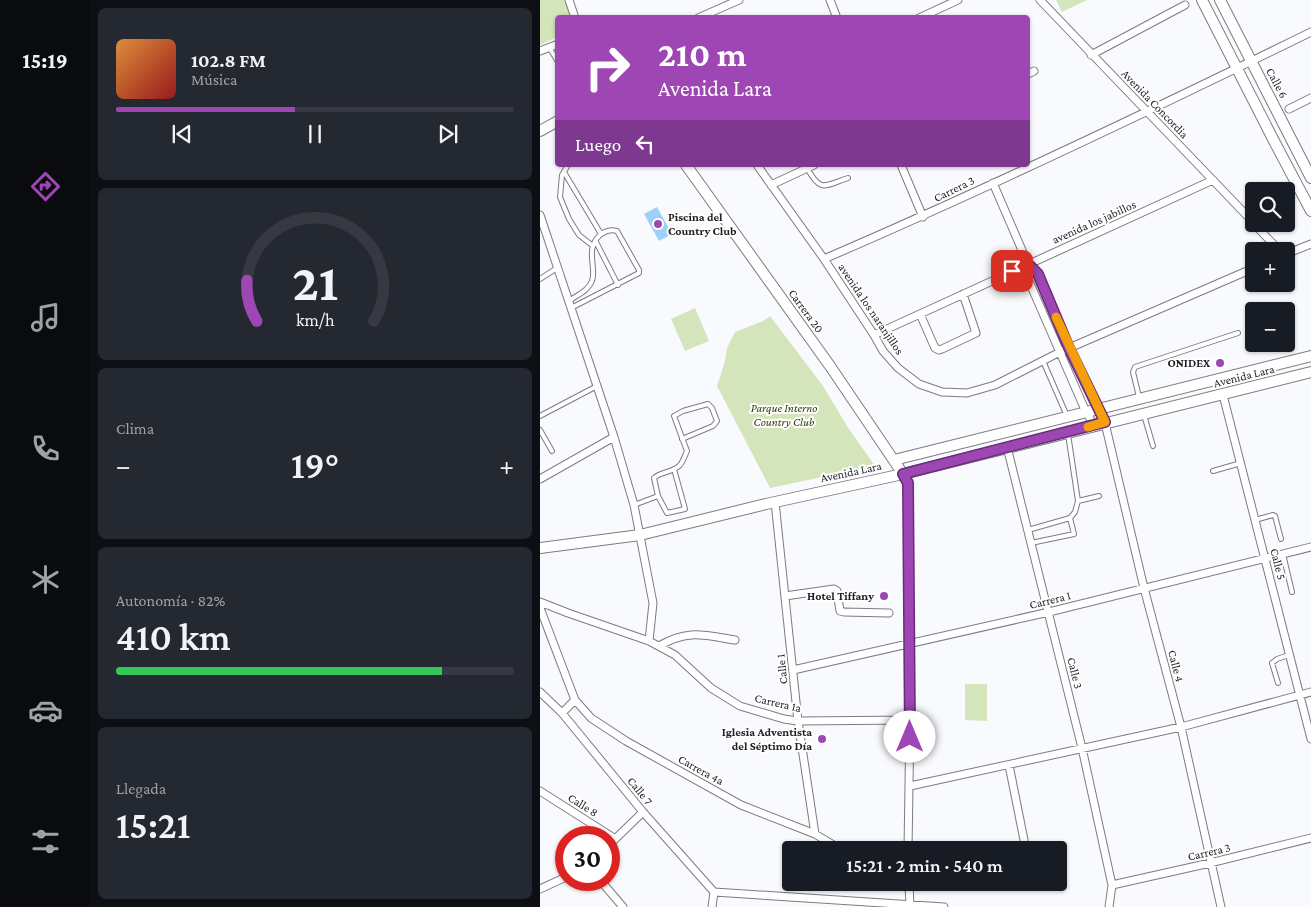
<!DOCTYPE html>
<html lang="es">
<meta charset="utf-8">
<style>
:root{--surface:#171b24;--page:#242831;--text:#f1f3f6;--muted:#9ea1a6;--line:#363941;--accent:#9e47b4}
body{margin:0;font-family:"Crimson Pro",serif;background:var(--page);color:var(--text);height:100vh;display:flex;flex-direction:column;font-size:19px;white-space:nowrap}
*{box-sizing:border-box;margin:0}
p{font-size:16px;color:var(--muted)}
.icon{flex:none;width:28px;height:28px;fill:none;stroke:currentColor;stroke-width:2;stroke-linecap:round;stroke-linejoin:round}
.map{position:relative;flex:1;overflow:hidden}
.sheet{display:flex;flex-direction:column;gap:8px;padding:8px;background:#0d0f14;width:450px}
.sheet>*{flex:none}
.top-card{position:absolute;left:15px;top:15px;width:475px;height:152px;border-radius:5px;box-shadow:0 1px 4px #0004;background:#9e47b4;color:#fff;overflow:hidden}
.buttons{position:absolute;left:705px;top:182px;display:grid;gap:10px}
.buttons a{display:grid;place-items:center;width:50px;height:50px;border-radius:5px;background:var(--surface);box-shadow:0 1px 4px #0004;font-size:25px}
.speed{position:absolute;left:15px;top:826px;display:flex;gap:10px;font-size:25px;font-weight:700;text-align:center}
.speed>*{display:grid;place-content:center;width:65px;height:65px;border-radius:50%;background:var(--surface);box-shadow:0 1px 4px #0004;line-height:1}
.speed .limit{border:8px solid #d22;background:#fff;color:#111}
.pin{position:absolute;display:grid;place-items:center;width:42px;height:42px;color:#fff;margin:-21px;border-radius:10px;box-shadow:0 2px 8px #0006}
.me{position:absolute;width:55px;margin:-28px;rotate:0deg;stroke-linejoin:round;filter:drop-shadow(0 0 4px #0008)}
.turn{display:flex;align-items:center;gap:18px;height:105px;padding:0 20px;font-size:22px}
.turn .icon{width:65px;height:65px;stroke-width:2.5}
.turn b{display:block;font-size:35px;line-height:42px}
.then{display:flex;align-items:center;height:48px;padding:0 20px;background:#0003;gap:10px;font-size:19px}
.big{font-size:38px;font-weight:600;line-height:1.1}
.sheet .widget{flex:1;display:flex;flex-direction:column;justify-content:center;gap:8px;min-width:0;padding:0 18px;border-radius:8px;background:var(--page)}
.sheet .dial{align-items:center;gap:0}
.dial svg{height:130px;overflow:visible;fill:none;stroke:var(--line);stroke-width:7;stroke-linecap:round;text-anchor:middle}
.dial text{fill:var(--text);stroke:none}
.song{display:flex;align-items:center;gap:15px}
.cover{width:60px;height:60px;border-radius:8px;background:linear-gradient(135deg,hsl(30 70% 55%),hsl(0 70% 35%))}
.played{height:5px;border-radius:2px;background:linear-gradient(90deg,var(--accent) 45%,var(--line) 45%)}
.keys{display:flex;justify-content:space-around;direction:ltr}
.heat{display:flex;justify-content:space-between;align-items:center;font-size:28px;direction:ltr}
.charge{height:8px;border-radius:4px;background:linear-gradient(90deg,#34c759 82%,var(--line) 0)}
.trip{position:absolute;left:242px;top:841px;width:285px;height:50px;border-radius:5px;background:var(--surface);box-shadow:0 1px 4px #0004;font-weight:600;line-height:50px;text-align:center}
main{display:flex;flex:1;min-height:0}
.menu{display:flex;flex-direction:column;width:90px;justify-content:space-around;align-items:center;background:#090b0e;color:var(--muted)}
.menu .icon{width:35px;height:35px}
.menu .current{color:var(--accent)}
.menu b{font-size:22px;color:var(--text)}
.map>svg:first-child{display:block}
.green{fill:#d4e5bc}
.water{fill:#9cd2fa}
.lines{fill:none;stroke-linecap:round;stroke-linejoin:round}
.lane-casing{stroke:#7b7c82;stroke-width:6}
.street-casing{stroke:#7b7c82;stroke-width:9}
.secondary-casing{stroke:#7b7c82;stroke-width:12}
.lane{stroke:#fff;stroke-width:4}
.street{stroke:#fff;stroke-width:7}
.secondary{stroke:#fff;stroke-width:10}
.route-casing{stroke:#672e75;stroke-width:12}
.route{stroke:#9e47b4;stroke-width:9}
.slow{stroke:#f59e0b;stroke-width:9}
.poi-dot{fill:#9e47b4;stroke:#fff;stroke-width:2}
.labels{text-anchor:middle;stroke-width:4;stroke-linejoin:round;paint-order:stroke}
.street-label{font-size:12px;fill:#1f1f22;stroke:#fff}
.poi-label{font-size:12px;font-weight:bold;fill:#1f1f22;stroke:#fff;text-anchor:end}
.park-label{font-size:12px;font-style:italic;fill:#2f4203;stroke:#fff}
</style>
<main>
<nav class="menu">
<b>15:19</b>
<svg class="icon current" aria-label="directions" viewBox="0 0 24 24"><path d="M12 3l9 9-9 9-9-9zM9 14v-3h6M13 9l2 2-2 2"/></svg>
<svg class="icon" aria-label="music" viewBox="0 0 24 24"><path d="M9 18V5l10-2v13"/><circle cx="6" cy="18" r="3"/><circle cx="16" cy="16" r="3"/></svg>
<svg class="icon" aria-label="phone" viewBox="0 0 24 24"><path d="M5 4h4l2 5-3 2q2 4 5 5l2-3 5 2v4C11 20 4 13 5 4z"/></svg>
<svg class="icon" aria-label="climate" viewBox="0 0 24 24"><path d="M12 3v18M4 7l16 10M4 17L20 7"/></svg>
<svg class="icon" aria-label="car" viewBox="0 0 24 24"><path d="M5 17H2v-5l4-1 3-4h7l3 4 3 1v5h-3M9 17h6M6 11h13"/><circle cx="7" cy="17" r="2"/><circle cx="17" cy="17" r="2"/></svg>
<svg class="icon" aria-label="filters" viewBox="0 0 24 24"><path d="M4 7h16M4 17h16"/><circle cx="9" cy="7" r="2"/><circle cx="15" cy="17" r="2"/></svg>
</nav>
<section class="sheet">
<div class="widget">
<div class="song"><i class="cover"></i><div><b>102.8 FM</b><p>Música</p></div></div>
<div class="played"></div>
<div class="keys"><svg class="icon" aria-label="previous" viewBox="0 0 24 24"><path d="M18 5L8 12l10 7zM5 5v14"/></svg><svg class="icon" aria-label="pause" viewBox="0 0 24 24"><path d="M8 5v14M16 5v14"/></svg><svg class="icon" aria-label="next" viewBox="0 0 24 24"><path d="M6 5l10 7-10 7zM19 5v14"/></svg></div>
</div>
<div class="widget dial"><svg viewBox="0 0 100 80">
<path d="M14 69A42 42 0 1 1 86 69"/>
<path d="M14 69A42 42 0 0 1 8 44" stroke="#9e47b4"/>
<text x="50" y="56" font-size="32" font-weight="700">21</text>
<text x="50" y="72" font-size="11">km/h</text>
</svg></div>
<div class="widget"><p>Clima</p>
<div class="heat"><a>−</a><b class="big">19°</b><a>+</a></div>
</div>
<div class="widget"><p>Autonomía · 82%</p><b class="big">410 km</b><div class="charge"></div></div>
<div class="widget"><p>Llegada</p><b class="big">15:21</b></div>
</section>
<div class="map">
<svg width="771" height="907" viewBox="0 0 771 907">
<rect width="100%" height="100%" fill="#f9fafe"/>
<path class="green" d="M0,0H24L33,17L18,18L17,37L0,45Z
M516,0H547L522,12Z
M155,308L169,341L145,351L131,319Z
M230,316L283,386L307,426L335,466L230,488L177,386L185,361L187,348L195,332L223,321Z
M425,684H447V721L425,720Z"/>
<path class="water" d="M117,207L132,234L119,241L104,214Z"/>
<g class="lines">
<g class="lane-casing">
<path id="lane" d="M9,47L18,62
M28,165L22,175L20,197L29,219L39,235L53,246
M267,168C281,193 284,186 308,178
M24,172L61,234
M56,242L78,285
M0,279L17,268
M29,301C37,295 48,291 52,281C56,270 49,257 53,246C56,236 66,228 77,231L99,270V273L31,308
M503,361L527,416
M599,397L593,372L595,367L698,333
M604,415L613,446
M0,416L57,386
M0,430L12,451
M673,471L701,463
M118,496L127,513L145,509L134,469
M538,501L559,496
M94,505L118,496L114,478C121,471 133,473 140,465C143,462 145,455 147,451L134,416L143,411L168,404L172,408L177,421L173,426L142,439
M715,520L733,515L735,516L741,539
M488,530L530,518L535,512L538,501L528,434
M491,543L534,534L530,518
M743,554L752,592
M738,683L732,663L737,659L749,655"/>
</g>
<g class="street-casing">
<path id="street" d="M29,0L35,18
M290,0L297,18
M500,0L714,223
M158,18L199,0
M379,18L418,0
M0,51L18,44
M551,55L645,5
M488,74L494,71
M749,109L771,98
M217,165L284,259L334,335L343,351L358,368L379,384L402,392L427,393L455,385L520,352L714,268
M361,165L383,217
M453,183L488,264L498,274L529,348L565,423L604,588L641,727L681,907
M231,185L274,165
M0,215L74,437L94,505L113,603L109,641
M714,224L740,251
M746,254L771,244
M284,259C449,188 610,111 771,32
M488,264V279L546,412L554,425
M380,314L395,348L399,350L402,349L436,333L423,294
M334,335L673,180
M683,395L771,739
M467,447L542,748L572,885L569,907
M363,474L368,483L370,720
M0,479L74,437
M235,502L258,721L275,834
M245,596L294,589L297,591L300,611L304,612L349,613
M0,602L28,613L109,641L135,655L171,688L200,706L244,719L258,721L370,720L368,850
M0,608L35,700
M119,646C148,629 163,635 195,640
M253,670L509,612L771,547
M0,692L22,713L103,812L174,892L172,907
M22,713L35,700L51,718L86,741L201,805L275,834L302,850
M469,765L486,850
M370,786L641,727L771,692
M0,791L74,838
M69,845L103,812
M368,848L499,849
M60,880L83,907
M358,882L369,889
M369,882L370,907
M572,885L670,863L771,838
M0,889L26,877
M174,892L404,907"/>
</g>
<g class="secondary-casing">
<path id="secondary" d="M662,0L734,141L771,211
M680,0L771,178
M0,131L18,121
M146,165L290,366L363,474
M354,460L771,356
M0,548L100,535L226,504L363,474L771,372"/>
</g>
<use href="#lane" class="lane"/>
<use href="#street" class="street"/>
<use href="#secondary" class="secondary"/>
</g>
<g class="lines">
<g class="route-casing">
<path id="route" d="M370,737L368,483L363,474L565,422L529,348L498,274L488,264L472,271"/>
</g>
<use href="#route" class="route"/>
<path class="slow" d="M516,317L565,422L548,427"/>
</g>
<g class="poi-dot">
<circle cx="118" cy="224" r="5"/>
<circle cx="680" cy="363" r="5"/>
<circle cx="344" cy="596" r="5"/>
<circle cx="282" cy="739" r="5"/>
</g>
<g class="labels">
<g class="street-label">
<text transform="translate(737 83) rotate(62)" y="4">Calle 6</text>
<text transform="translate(615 104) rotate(46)" y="4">Avenida Concordia</text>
<text transform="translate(414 189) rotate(-26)" y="4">Carrera 3</text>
<text transform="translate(554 222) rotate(-24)" y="4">avenida los jabillos</text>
<text transform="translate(331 309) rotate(56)" y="4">avenida los naranjillos</text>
<text transform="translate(266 311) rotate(54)" y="4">Carrera 20</text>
<text transform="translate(704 376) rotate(-14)" y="4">Avenida Lara</text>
<text transform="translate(311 472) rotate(-12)" y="4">Avenida Lara</text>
<text transform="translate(738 564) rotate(76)" y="4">Calle 5</text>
<text transform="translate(510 600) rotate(-14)" y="4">Carrera 1</text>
<text transform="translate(636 666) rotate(75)" y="4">Calle 4</text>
<text transform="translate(242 669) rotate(-96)" y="4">Calle 1</text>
<text transform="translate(535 673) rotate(76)" y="4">Calle 3</text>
<text transform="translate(238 703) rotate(13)" y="4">Carrera 1a</text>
<text transform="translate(161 770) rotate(29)" y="4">Carrera 4a</text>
<text transform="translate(100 791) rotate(51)" y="4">Calle 7</text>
<text transform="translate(43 805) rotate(32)" y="4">Calle 8</text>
<text transform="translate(669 852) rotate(-13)" y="4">Carrera 3</text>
</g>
<g class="poi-label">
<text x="128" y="221" text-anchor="start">Piscina del<tspan x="128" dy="14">Country Club</tspan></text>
<text x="670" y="367">ONIDEX</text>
<text x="334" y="600">Hotel Tiffany</text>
<text x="272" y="736">Iglesia Adventista<tspan x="272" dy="14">del Séptimo Día</tspan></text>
</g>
<g class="park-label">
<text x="244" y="412">Parque Interno<tspan x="244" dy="14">Country Club</tspan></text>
</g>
</g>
</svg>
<div class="buttons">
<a><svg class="icon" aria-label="search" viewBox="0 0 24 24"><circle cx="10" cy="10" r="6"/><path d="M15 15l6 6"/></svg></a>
<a>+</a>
<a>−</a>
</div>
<div class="speed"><div class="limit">30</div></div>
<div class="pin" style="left:472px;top:271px;background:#d93025"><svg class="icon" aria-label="arrive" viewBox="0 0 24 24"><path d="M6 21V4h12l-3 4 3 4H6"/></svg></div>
<svg class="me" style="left:370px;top:737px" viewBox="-20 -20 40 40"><circle r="19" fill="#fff"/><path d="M0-13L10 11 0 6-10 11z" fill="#9e47b4"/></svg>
<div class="trip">15:21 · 2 min · 540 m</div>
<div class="top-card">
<div class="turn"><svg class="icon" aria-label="right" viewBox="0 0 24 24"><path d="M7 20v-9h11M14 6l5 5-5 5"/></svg><div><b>210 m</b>Avenida Lara</div></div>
<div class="then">Luego<svg class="icon" aria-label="left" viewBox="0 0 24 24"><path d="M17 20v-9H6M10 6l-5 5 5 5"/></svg></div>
</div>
</div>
</main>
